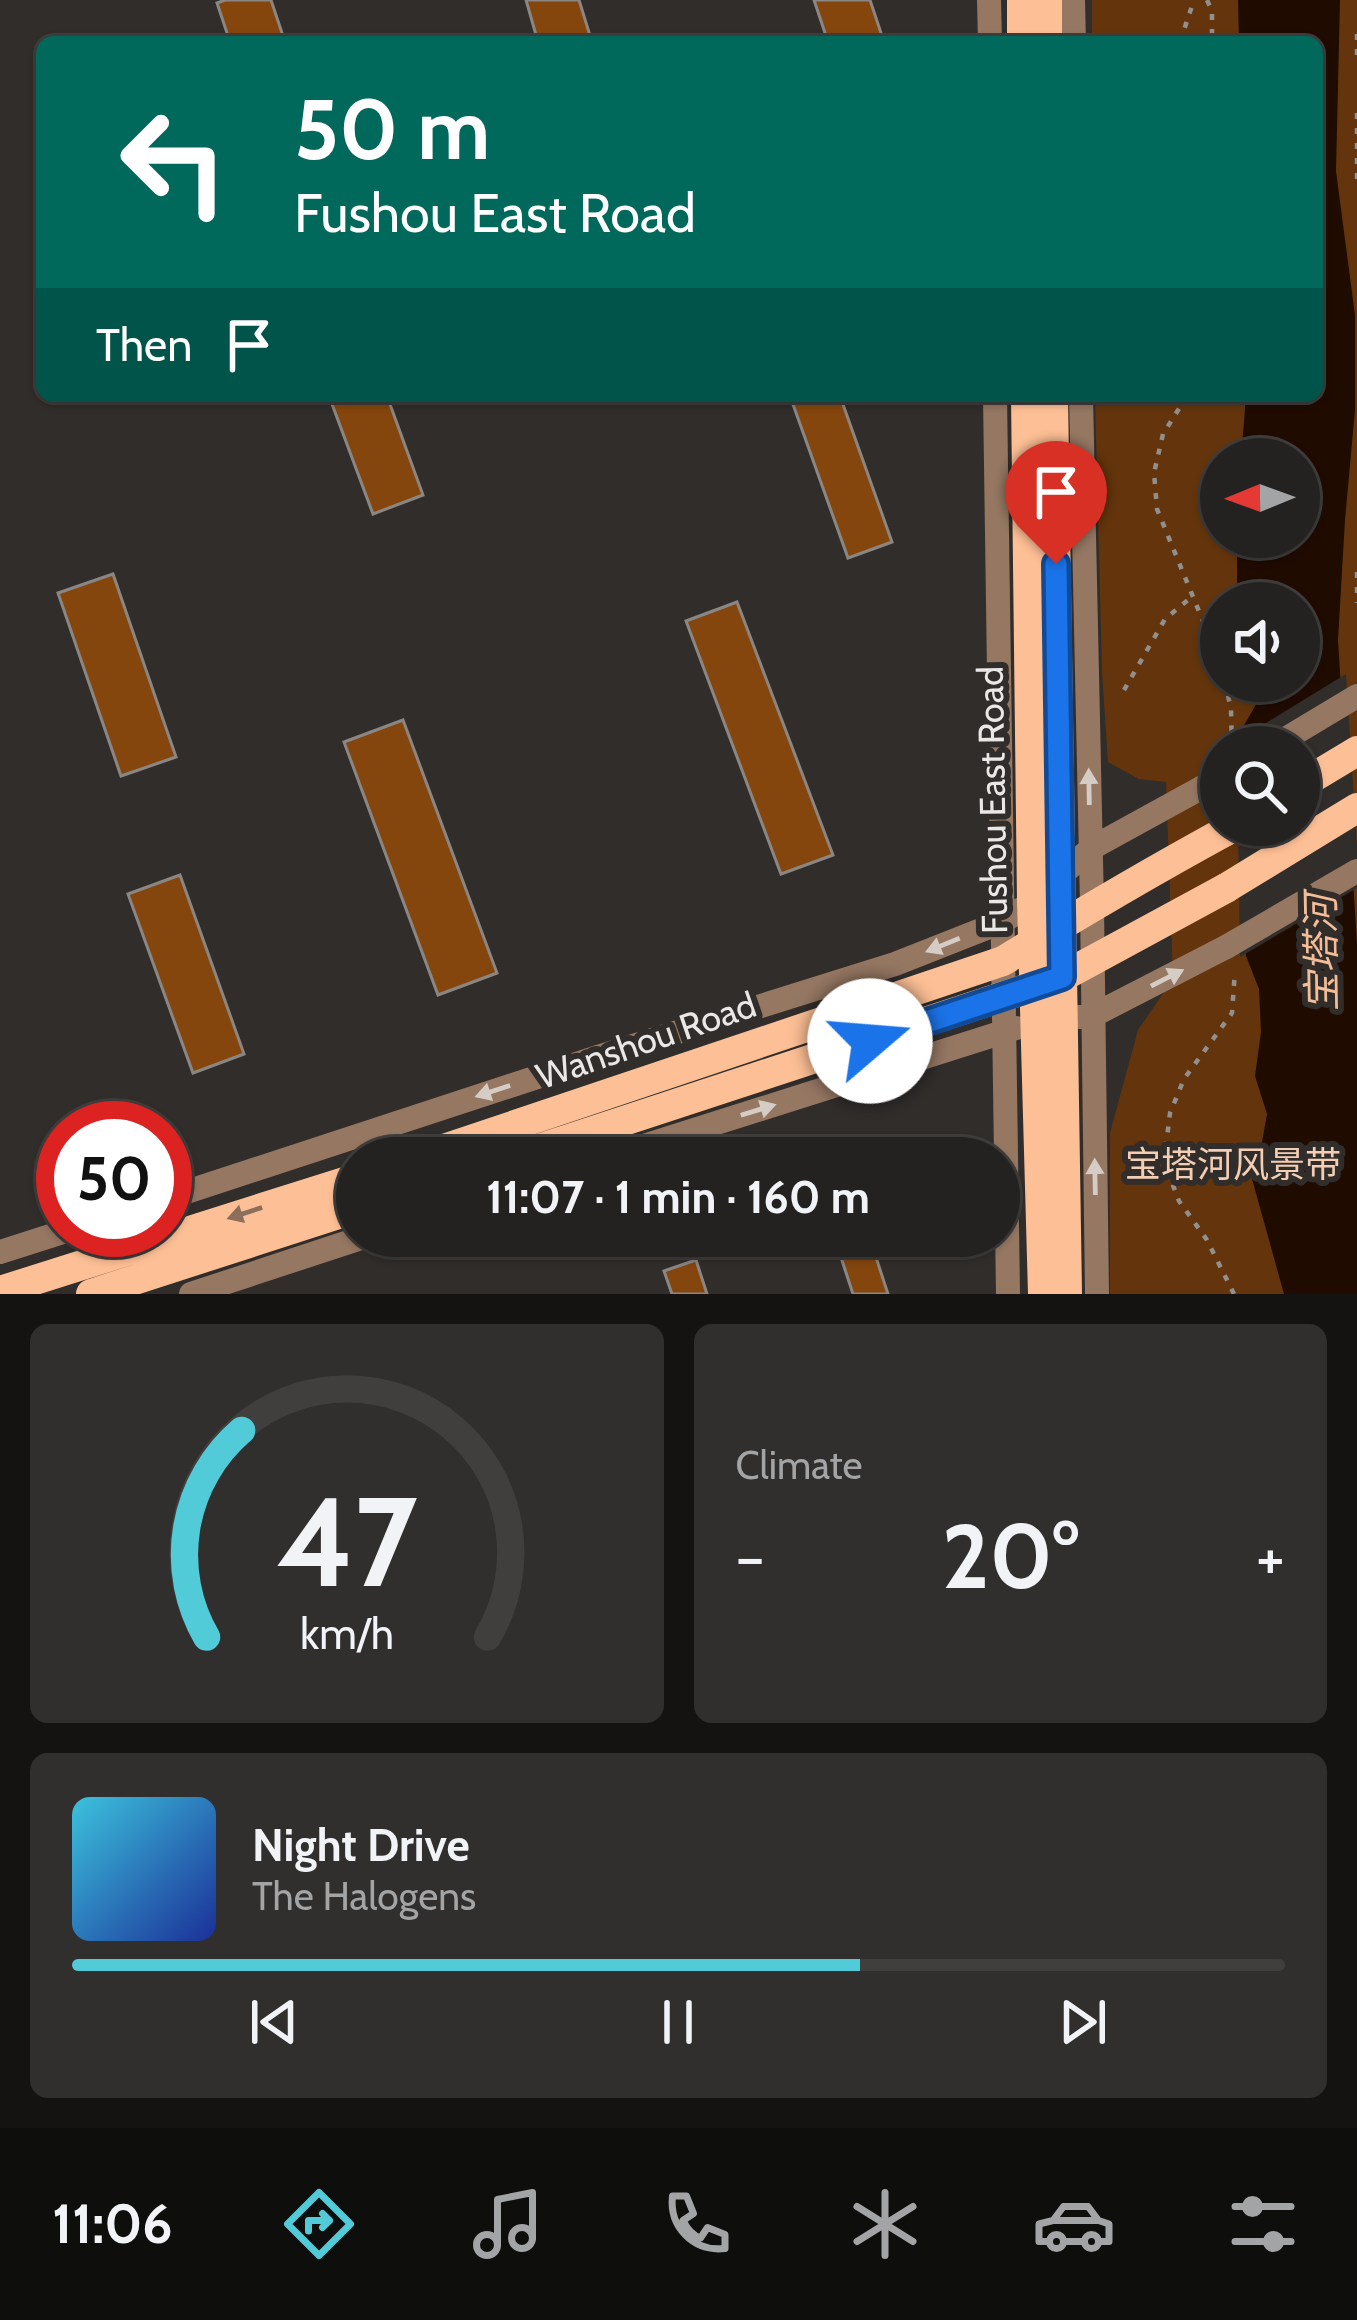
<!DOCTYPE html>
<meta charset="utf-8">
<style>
:root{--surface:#242220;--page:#302f2d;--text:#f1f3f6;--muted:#a3a4a5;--line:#413f3e;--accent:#52cbd9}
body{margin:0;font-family:Cabin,"Noto Sans SC",sans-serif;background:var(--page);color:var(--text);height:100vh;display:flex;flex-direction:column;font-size:45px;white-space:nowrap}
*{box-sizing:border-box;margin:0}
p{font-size:39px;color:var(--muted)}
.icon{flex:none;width:66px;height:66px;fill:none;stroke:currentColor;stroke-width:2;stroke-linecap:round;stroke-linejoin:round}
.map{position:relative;height:1294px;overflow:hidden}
.side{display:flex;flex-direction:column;gap:30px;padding:30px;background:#141312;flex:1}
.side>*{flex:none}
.banner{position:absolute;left:36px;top:36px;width:1287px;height:366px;border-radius:18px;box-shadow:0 3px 9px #0004,0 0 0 3px var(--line);background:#00695c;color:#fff;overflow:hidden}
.needle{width:78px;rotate:269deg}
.buttons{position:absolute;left:1200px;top:438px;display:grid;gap:24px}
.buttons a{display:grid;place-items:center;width:120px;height:120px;border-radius:50%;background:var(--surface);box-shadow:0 3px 9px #0004,0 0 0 3px var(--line);font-size:60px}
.speed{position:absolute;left:36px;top:1101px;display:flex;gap:24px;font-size:60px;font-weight:700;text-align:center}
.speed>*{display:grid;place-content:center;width:156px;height:156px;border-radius:50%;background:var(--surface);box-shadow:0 3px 9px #0004,0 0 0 3px var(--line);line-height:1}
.speed .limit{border:18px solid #d22;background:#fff;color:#111}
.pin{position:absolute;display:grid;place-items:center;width:102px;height:102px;color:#fff;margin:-123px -51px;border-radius:50% 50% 50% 0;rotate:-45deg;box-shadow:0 0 12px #0007}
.pin .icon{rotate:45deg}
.me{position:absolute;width:132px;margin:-66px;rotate:72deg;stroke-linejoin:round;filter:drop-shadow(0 0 9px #0008)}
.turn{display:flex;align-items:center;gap:42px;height:252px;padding:0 60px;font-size:54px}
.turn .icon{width:156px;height:156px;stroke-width:2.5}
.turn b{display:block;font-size:84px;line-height:102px}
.then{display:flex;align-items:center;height:114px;padding:0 60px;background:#0003;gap:24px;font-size:45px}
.big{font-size:90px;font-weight:700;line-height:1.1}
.side .tile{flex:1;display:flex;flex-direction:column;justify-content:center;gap:18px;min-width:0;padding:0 42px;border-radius:18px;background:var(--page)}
.side .dial{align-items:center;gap:0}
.dial svg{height:312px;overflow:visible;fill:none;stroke:var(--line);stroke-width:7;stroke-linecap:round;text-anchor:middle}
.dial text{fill:var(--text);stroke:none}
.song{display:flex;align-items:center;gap:36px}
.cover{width:144px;height:144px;border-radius:18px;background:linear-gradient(135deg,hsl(190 70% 55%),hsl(230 70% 35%))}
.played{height:12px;border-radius:6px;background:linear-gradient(90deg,var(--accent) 65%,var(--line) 65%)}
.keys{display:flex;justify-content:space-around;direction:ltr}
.heat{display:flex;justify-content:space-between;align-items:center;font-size:66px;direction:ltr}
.side .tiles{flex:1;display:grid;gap:30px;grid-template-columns:1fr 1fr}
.tile:last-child{grid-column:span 2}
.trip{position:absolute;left:336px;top:1137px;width:684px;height:120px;border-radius:60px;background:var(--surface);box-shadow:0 3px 9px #0004,0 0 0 3px var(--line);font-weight:700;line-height:120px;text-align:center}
.dock{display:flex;height:192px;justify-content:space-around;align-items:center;background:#0e0e0d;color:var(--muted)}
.dock .icon{width:84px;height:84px}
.dock .active{color:var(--accent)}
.dock b{font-size:54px;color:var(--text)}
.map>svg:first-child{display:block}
.green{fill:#64350c;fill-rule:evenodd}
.water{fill:#1f0b00}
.pier{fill:#302d2b}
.building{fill:#85460d;stroke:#8a8684;stroke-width:3}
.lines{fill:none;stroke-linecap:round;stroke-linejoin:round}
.path{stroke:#92908e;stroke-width:4.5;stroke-dasharray:6 9;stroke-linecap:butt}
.minor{stroke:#957762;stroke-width:24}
.major{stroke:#fdbf95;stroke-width:30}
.minor-bridge{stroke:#957762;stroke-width:24}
.major-bridge{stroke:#fdbf95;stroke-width:30}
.oneway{fill:#d5ccc6}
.oneway2{fill:#8c6f5b}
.route-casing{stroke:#114b97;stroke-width:30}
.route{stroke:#1a73e8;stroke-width:21}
.labels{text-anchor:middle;stroke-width:12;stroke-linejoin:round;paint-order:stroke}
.street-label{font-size:36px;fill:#eae8e7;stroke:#302d2b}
.park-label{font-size:36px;fill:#f3ceb4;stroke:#302d2b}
.water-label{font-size:39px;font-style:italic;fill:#f5bd97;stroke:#302d2b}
</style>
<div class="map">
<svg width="1357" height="1294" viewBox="0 0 1357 1294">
<rect width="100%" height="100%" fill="#302d2b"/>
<path class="green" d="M1092,0H1357V1294H1110V1133L1138,1030L1173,979L1166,782L1139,779L1108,762L1102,672L1095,396H1317V42H1092ZM1221,459H1299V537H1221ZM1221,603H1299V681H1221ZM1221,747H1299V825H1221Z"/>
<path class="water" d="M1238,0H1340L1336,171L1355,315V410L1345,520L1338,640L1357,944V1294H1284L1247,1161L1262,1142L1267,1114L1255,1076L1261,1032L1259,989L1246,956L1244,825H1299V747H1244L1243,727L1262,694L1258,681H1299V603H1237V537H1299V459H1241L1246,396H1317V42H1239Z"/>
<path class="pier" d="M1346,674L1357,846V888L1240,957L1238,825H1299V747H1238V740Z"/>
<path class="building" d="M225,0H271L285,42H230L217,3Z
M526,0H579L592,42H538Z
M814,0H870L884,42H828Z
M329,396H387L423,495L373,514Z
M790,396H840L892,542L848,558Z
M113,574L176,757L121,776L58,593Z
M737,602L833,855L781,874L686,621Z
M403,720L497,973L438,995L344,742Z
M180,875L244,1054L193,1073L128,894Z
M834,1236H869L888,1294H853Z
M696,1260L707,1294H672L664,1271Z"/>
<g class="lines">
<path class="path" d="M1207,0L1212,11V42
M1357,34V61
M1180,42L1194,0
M1357,113V185
M1187,396L1163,434L1154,473L1157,509L1221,665
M1357,572V603
M1225,681L1231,710L1232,747
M1124,690L1165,619L1194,595
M1234,1294L1207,1240L1179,1201L1164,1162L1170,1113L1184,1079L1232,1013L1235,971"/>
<path class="minor" d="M989,0L990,42
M1073,0L1074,42
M995,396L1008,1294
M1081,396L1092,905L1097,1294
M1272,747L1357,696
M1079,1017L1092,1016L1226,947
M606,1158L1016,1028
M165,1199L598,1057L895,964L1004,921L1032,902L1090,849L1221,777
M0,1252L69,1230
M191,1294L367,1236"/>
<path class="major" d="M1022,0V42
M1047,0V42
M1026,396L1032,902L1043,1294
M1053,396L1067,1294
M1299,786L1357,751
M417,1158L1003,961C1076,916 1149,873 1224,832
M511,1158L1062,977L1226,888
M0,1291L357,1178
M91,1294L357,1208"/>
<path class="minor-bridge" d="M1226,947L1357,871"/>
<path class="major-bridge" d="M1224,832L1236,825
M1226,888L1357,808"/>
</g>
<defs><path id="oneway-solid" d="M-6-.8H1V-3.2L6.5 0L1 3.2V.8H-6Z" transform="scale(3)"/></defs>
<g class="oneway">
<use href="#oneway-solid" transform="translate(1089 787) rotate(-91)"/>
<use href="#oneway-solid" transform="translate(943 945) rotate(158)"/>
<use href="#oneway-solid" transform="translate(1167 978) rotate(-27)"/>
<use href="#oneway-solid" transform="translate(493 1091) rotate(162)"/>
<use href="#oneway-solid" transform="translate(758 1110) rotate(-17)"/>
<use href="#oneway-solid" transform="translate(1095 1177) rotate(-91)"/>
</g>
<use class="oneway2" href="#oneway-solid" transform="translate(245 1213) rotate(162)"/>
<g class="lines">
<g class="route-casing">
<path id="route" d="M870,1041L1062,977L1056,564"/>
</g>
<use href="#route" class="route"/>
</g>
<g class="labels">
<g class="street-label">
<text transform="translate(992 800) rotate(-91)" y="13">Fushou East Road</text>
<text transform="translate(646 1040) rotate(-19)" y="13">Wanshou Road</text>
</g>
<g class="park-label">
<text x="1233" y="1177">宝塔河风景带</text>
</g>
<g class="water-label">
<text transform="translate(1321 953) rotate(-91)" y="14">宝塔河</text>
</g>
</g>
</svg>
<div class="buttons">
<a><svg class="needle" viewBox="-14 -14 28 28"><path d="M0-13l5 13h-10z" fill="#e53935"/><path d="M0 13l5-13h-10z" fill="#a3a4a5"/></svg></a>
<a><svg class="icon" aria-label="sound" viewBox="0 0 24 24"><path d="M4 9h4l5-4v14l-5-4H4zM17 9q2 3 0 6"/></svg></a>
<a><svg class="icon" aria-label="search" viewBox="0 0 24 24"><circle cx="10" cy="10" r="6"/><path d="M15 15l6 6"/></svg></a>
</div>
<div class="speed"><div class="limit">50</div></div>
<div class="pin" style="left:1056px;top:564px;background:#d93025"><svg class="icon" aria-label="arrive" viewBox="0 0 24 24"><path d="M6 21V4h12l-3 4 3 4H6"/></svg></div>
<svg class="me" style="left:870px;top:1041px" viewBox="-20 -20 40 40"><circle r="19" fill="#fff"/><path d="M0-13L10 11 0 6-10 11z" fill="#1a73e8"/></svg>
<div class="trip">11:07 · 1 min · 160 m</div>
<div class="banner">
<div class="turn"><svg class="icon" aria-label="left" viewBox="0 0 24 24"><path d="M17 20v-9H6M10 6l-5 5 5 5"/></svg><div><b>50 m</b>Fushou East Road</div></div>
<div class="then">Then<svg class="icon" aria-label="arrive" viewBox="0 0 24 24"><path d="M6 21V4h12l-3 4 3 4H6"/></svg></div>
</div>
</div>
<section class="side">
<div class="tiles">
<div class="tile dial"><svg viewBox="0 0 100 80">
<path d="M14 69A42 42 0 1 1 86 69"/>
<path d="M14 69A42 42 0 0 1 23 16" stroke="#52cbd9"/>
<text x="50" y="56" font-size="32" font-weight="700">47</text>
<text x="50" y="72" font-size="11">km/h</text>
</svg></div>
<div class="tile"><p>Climate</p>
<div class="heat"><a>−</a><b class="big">20°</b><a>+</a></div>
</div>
<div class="tile">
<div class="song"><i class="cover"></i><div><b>Night Drive</b><p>The Halogens</p></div></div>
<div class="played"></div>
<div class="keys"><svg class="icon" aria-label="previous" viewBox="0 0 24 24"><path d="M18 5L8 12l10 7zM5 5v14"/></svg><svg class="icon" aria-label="pause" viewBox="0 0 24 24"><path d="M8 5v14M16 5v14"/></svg><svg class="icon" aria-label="next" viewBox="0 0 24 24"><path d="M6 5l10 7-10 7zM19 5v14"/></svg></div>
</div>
</div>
</section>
<nav class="dock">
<b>11:06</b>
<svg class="icon active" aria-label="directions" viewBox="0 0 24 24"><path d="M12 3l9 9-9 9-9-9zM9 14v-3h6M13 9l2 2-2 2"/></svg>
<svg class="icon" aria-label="music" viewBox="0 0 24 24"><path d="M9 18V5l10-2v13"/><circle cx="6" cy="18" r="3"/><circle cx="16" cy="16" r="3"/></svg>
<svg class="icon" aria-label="phone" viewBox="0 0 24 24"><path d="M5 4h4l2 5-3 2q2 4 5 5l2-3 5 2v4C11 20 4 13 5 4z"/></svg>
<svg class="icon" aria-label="climate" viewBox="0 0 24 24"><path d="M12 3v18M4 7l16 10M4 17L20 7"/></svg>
<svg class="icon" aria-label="car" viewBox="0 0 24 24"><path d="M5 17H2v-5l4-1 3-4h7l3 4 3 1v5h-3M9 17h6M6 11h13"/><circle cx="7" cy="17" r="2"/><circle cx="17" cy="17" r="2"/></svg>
<svg class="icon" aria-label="filters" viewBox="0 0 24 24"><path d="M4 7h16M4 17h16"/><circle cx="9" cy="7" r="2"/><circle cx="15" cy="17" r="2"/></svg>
</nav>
